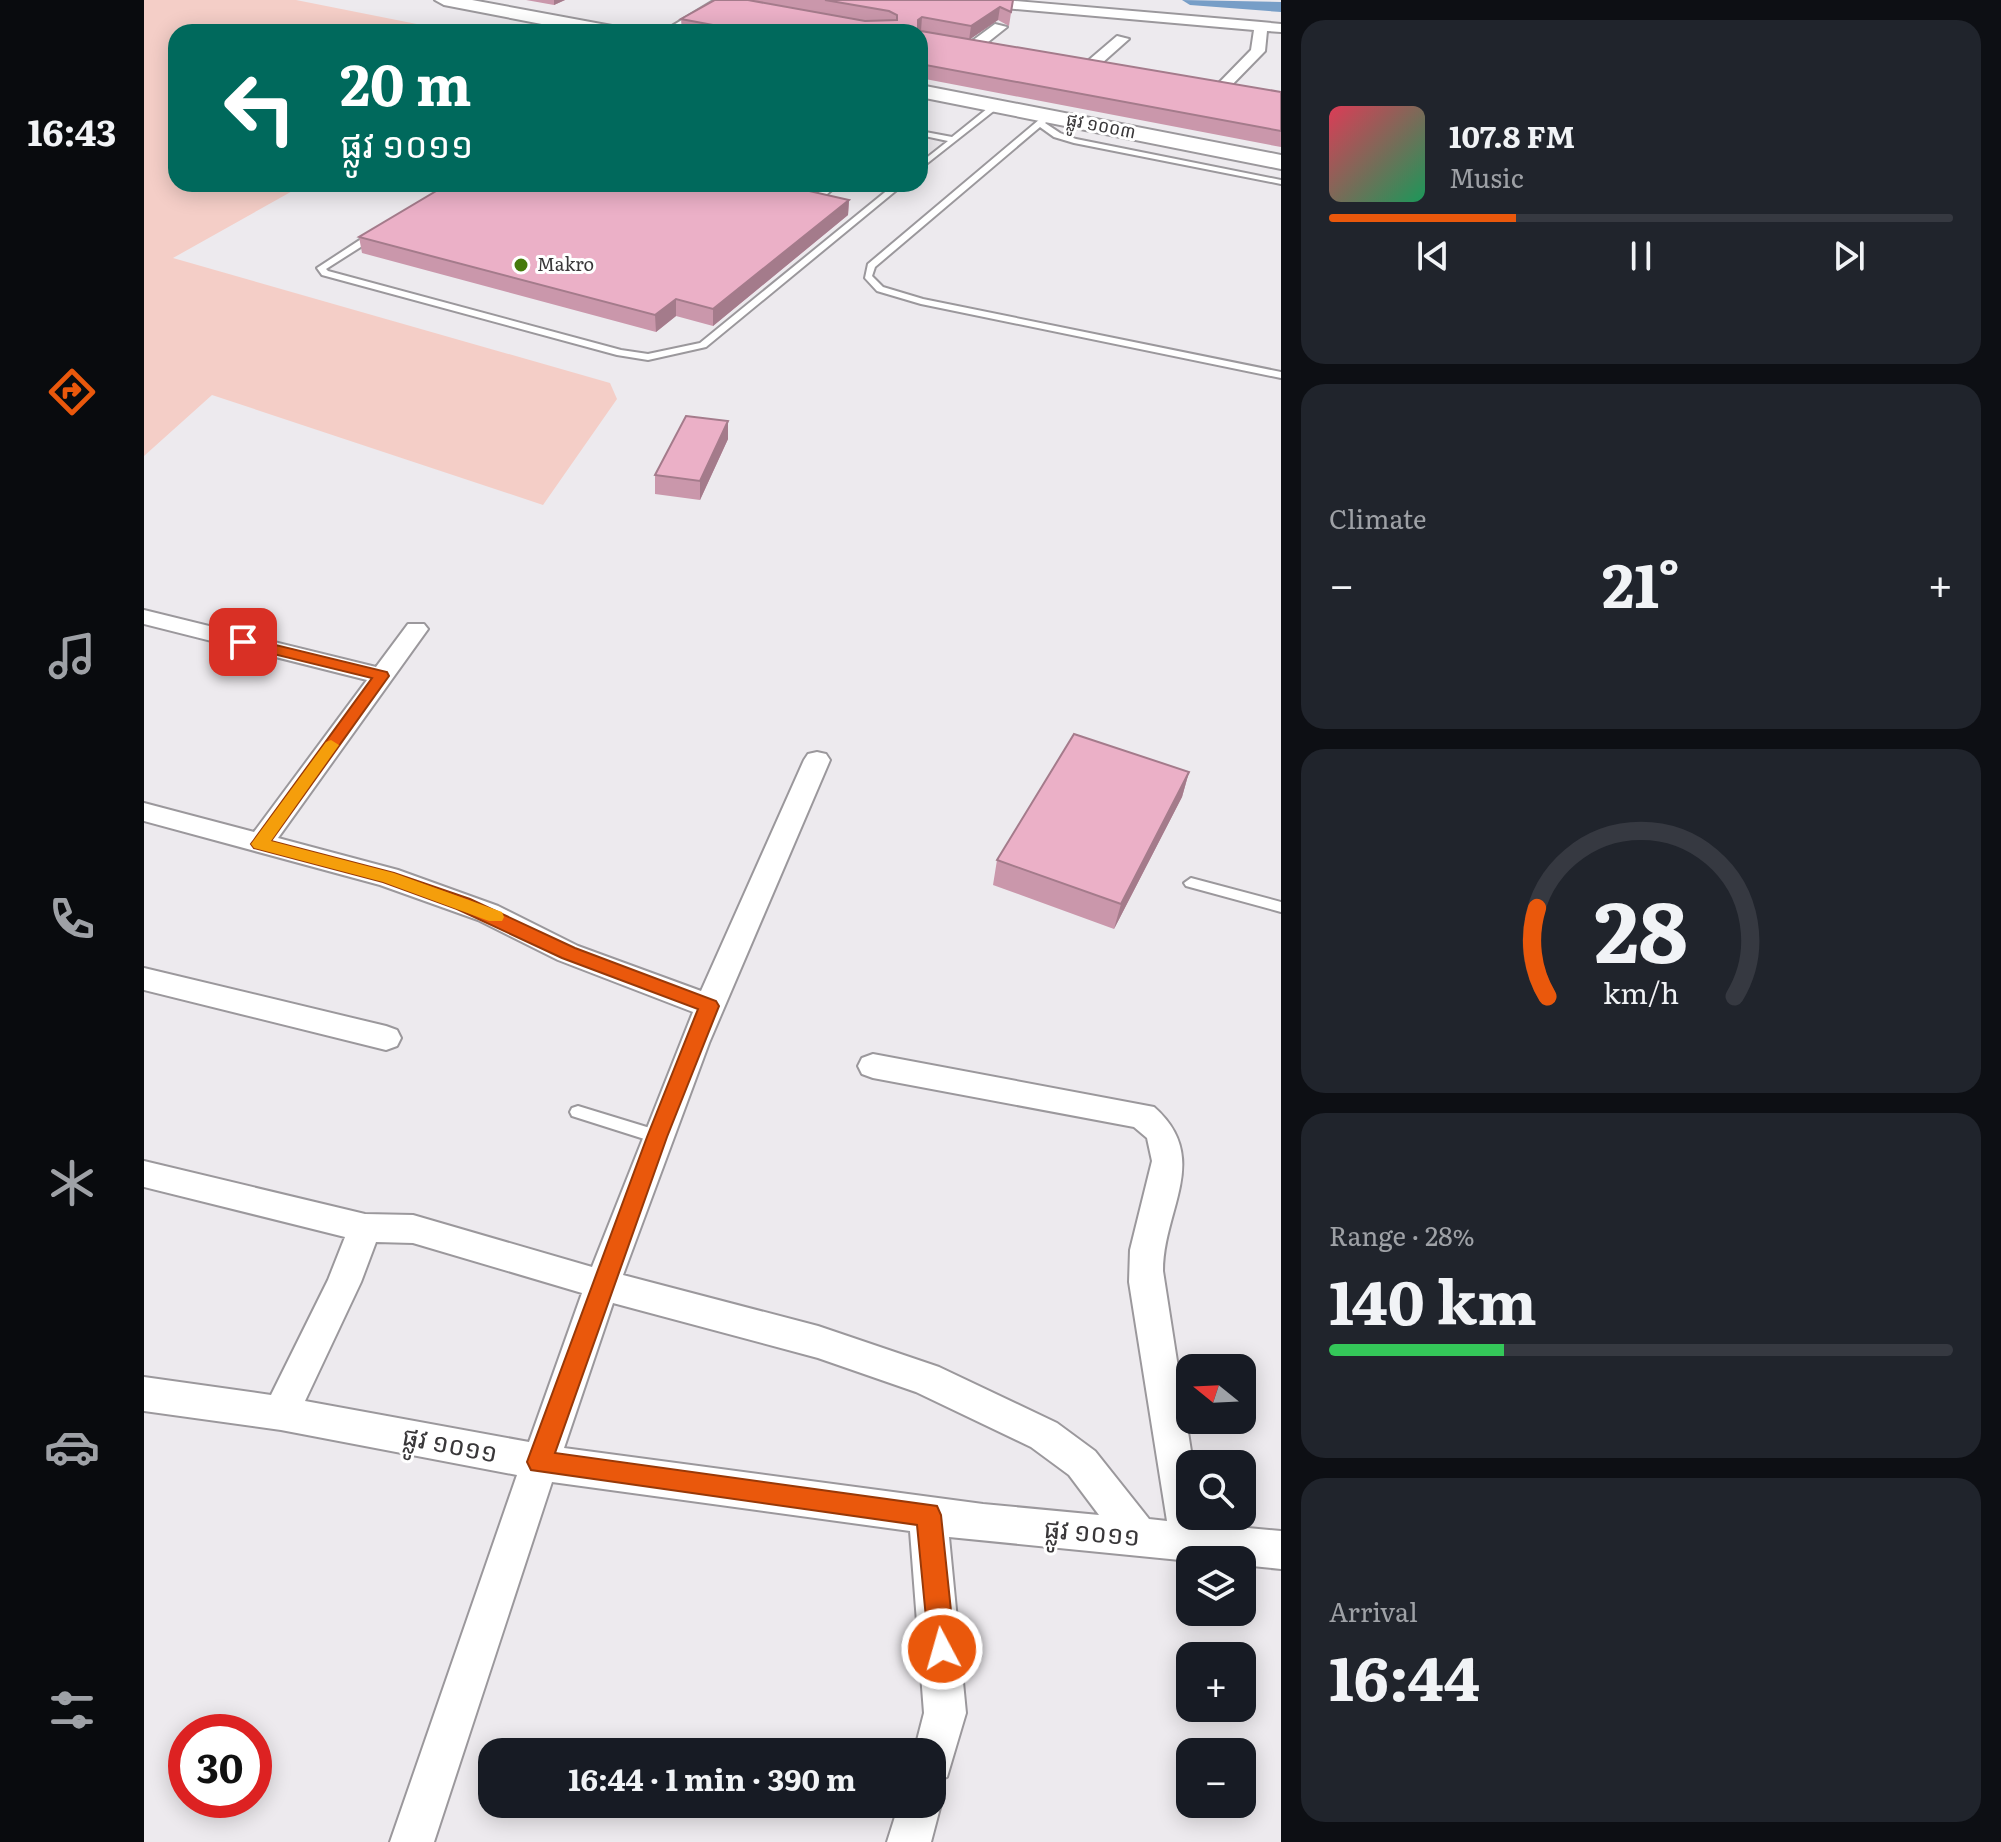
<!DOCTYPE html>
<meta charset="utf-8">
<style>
:root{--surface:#171b24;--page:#20242c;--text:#f1f3f6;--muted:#9ea1a6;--line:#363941;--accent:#ea580c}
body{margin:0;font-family:Literata,"Noto Sans Khmer",serif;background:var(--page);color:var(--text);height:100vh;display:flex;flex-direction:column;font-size:30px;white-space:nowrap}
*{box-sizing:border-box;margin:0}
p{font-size:26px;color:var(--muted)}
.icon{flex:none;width:44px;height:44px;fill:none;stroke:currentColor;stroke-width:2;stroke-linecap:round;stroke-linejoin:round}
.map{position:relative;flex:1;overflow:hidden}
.drawer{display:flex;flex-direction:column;gap:20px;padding:20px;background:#0d0f14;width:720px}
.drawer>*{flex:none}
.top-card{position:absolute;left:24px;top:24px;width:760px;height:168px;border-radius:24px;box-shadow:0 4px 20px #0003;background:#00695c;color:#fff;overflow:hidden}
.needle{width:52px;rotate:288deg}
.tools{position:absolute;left:1032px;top:1354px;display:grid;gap:16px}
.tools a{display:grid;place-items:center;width:80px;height:80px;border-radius:16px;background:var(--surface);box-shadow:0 4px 20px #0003;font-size:40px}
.speed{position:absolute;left:24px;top:1714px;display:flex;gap:16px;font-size:40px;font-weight:700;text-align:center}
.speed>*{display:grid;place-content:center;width:104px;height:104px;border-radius:50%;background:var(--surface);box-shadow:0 4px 20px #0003;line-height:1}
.speed .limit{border:12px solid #d22;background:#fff;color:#111}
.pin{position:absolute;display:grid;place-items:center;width:68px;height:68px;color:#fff;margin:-34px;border-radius:16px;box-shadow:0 4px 12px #0006}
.me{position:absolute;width:88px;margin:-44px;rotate:354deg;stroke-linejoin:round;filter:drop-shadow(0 0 6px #0008)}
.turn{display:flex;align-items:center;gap:28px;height:168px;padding:0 40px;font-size:36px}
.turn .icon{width:104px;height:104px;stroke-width:2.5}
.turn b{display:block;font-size:56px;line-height:68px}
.big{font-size:60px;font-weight:700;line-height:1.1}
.drawer .card{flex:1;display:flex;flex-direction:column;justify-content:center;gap:12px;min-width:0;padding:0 28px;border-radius:24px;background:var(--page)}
.drawer .dial{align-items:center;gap:0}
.dial svg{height:208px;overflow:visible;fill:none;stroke:var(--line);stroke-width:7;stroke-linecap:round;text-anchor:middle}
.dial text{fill:var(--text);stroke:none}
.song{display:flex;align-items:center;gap:24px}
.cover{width:96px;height:96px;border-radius:12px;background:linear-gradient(135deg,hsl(350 70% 55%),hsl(150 70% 35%))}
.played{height:8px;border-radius:4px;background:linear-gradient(90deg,var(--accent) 30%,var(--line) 30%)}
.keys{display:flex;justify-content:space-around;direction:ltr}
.heat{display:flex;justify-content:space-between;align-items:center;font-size:44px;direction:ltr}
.charge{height:12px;border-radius:6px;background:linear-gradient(90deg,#34c759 28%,var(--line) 0)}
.trip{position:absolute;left:334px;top:1738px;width:468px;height:80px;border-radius:24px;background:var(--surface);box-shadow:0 4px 20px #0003;font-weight:700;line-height:80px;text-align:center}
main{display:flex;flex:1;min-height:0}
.menu{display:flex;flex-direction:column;width:144px;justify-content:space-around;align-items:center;background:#090b0e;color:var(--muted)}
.menu .icon{width:56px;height:56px}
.menu .current{color:var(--accent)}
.menu b{font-size:36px;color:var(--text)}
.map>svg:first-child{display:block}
.green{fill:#f4cec7}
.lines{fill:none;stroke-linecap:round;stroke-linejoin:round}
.canal{fill:#779ec7;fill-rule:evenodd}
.lane-casing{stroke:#9b989c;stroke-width:4}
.street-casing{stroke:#9b989c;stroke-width:4}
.secondary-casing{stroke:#9b989c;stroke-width:4}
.lane{fill:#fff;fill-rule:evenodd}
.street{fill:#fff;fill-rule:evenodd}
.secondary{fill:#fff;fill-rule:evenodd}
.wall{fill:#ca97ab}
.shaded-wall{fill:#a47b8b}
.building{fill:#ebb0c7;stroke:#a47b8b;stroke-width:2}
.route{fill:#ea580c;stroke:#983908;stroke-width:2}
.slow{fill:#f59e0b}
.poi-dot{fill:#457a0c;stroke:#fff;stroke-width:3}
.labels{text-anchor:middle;stroke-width:6;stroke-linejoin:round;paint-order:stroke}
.far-street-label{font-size:18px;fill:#393739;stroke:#fff}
.far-poi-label{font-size:18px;fill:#393739;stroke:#fff;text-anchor:start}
.near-street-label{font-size:26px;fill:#393739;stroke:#fff}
</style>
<main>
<nav class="menu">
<b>16:43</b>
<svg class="icon current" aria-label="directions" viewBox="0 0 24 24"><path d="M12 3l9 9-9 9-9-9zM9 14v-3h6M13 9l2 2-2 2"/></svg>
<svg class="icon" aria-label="music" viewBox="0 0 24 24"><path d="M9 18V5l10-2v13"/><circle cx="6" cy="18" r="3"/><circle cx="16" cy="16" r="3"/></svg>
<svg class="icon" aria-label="phone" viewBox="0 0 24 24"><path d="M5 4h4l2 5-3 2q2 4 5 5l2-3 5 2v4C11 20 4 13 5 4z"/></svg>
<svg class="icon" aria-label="climate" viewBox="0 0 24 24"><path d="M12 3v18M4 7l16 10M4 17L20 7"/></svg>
<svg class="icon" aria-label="car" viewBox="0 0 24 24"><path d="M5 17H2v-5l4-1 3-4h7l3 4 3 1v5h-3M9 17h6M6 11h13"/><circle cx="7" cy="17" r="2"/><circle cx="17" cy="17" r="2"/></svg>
<svg class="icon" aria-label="filters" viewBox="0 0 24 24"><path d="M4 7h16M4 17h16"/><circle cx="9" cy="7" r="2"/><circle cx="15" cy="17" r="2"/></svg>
</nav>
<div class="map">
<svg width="1137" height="1842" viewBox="0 0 1137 1842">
<rect width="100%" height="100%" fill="#edeaee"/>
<path class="green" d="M0,0H152L313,32H32V184H161L29,258L466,383L473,399L399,505L68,395L0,456Z"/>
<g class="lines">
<path class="canal" d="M1038,0L1137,2V12L1046,5Z"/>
<g class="lane-casing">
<path id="lane" d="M849,104L856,106L776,169V163L804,141L776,135V131L808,137Z
M902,114L909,116L901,123L916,133L932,139L1137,180V184L930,143L910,137L896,127L731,267L728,276L739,287L779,299L1137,372V378L777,304L733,291L721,278L724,264Z
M686,184H695L677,199H671V195Z
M751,184H760L562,347L504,360L473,355L178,275L173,268L228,232H234V236L182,269L184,271L477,350L504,354L556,343Z
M1047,878L1137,902V912L1042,886L1040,883Z
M434,1106L519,1132L521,1137L519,1142L513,1143L428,1116L426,1112L428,1108Z"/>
</g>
<g class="street-casing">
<path id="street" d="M571,0H586L534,32H518Z
M810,0H859L1117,22L1137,24V32L1123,31L1121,51L1080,93L1075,94L1068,90L1107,50L1110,30L816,4Z
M851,24L863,27L834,50H824V44Z
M973,36L985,39L949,71H939V65Z
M0,610L232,667L264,624H280L284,629L134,838L254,870L354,906L434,946L557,991L660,760L664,754L673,752L682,754L686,760L565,1043L479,1275L674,1326L795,1367L913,1423L951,1451L1005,1519L1023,1521L985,1282L986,1250L1008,1161L1003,1138L990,1127L729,1078L718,1074L714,1066L718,1058L729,1054L1010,1107C1068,1158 1019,1209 1019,1271L1049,1464H1046V1516H1060L1061,1524L1137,1531V1569L1098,1565V1560L1046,1561L805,1537L822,1713L803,1777L788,1783V1752H770L780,1713L766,1531L408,1482L290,1842H246L373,1475L137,1430L0,1411V1377L127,1395L184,1280L201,1237L0,1187V1161L221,1214L269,1215L448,1267L549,1012L414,960L334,920L236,885L0,821V803L110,832L223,680L0,624ZM232,1242L269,1243L438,1293L385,1442L161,1401L217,1282ZM469,1303L674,1358L772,1392L887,1447L925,1475L955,1515L839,1504L420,1448Z
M0,968L242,1026L253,1030L257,1038L253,1046L242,1050L0,990Z
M788,1788L797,1804L787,1842H743L755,1804H788Z"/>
</g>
<g class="secondary-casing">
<path id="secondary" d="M291,0H328L468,26L477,32H439L300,5Z
M776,85L1137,155V169L776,97Z"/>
</g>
<use href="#lane" class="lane"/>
<use href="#street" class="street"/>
<use href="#secondary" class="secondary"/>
</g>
<path class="wall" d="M382,0H421L410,5Z
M571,0H869L865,26L854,20L826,39L1137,92V147L776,78V32H538L537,19Z
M667,191L705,200L704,215L569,326L532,316L512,332L218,253L215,237Z
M584,421V439L556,500L511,494V475Z
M1045,772L1038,797L970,929L849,885L853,860Z"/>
<path class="shaded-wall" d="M410,0H421L410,5Z
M856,7L854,20L825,40L827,26Z
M778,17L777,31L773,32L774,20Z
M657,184H677L651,203L652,188Z
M705,200L704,215L569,326V309Z
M532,299V316L512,332L511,315Z
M584,421V439L556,500V481Z
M1045,772L1038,797L970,929L977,904Z"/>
<path class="building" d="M571,0H604L721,21L753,20V15L745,11L681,0H869L867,12L856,7L827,26L778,17L774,20V28L777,31L1137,92V131L776,64V32H606L537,19Z
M304,184H657L652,188L705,200L569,309L532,299L511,315L215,237Z
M542,416L584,421L556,481L511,475Z
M930,734L1045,772L977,904L853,860Z"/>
<path class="route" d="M99,637L243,672L245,676L127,841L250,873L326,899L431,948L572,1001L575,1006L523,1137L411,1453L793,1506L797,1515L811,1649L807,1658L798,1662L789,1658L785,1649L773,1525L387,1470L383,1462L503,1137L554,1009L418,958L313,909L239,882L110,848L107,844L110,840L228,678L93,645L91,642Z"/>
<path class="slow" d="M187,740L195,745L127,841L250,873L358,912L360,917L358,921H345L239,882L110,848L107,844L110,840L182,742Z"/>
<circle class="poi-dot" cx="377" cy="265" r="8"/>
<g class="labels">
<g class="far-street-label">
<text transform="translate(957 126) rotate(11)" y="6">ផ្លូវ ១០០៣</text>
</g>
<g class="far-poi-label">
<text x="393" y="271">Makro</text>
</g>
<g class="near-street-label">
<text transform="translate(306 1445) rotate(11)" y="9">ផ្លូវ ១០១១</text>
<text transform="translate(948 1533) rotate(5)" y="9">ផ្លូវ ១០១១</text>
</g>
</g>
</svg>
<div class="tools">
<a><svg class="needle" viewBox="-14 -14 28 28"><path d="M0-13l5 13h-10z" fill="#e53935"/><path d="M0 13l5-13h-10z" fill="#9ea1a6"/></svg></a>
<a><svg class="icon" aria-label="search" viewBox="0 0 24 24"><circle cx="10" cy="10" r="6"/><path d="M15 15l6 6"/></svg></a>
<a><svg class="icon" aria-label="layers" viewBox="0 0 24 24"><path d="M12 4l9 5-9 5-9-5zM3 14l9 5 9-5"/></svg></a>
<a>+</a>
<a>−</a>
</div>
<div class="speed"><div class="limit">30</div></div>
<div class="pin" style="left:99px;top:642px;background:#d93025"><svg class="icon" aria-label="arrive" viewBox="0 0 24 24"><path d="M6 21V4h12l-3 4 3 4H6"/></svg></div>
<svg class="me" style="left:798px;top:1649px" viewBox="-20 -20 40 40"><circle r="17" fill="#ea580c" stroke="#fff" stroke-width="3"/><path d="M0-11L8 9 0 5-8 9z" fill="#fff"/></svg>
<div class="trip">16:44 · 1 min · 390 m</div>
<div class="top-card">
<div class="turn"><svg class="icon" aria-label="left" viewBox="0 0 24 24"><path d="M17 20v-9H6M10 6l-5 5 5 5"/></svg><div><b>20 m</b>ផ្លូវ ១០១១</div></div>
</div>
</div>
<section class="drawer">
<div class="card">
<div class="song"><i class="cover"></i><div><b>107.8 FM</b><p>Music</p></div></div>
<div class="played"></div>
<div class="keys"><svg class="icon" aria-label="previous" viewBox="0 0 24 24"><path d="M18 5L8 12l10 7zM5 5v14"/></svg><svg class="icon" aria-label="pause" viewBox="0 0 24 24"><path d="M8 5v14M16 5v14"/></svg><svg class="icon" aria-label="next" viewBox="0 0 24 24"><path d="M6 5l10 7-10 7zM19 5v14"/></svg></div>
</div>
<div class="card"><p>Climate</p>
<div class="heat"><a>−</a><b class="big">21°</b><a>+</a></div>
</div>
<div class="card dial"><svg viewBox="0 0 100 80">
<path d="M14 69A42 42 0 1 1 86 69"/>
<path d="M14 69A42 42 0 0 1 10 35" stroke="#ea580c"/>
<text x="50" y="56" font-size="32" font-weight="700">28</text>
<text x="50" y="72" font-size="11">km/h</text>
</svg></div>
<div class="card"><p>Range · 28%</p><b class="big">140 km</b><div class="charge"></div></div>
<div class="card"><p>Arrival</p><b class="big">16:44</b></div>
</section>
</main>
